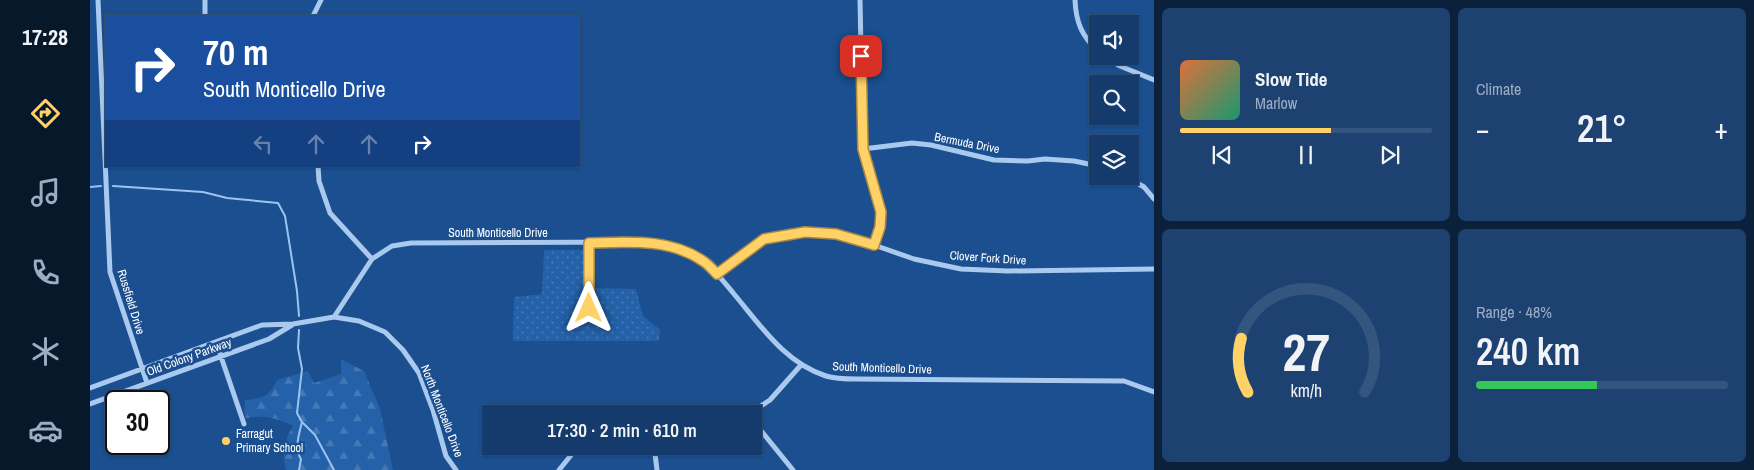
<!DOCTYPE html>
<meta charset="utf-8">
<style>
:root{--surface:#143b6b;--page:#1d4271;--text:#f1f3f6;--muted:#9dadc1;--line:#33557e;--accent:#ffd166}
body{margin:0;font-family:"Archivo Narrow",sans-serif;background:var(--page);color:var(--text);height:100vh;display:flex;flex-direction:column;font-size:19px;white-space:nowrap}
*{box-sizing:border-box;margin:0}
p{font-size:16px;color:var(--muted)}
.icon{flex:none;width:28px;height:28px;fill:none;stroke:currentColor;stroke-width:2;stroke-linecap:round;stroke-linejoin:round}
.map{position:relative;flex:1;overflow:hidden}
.drawer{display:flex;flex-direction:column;gap:8px;padding:8px;background:#0b203b;width:600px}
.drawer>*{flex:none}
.guide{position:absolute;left:15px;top:15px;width:475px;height:152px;border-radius:0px;box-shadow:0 1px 4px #0004,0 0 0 1px var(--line);background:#1a4fa0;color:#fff;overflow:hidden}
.fabs{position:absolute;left:999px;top:15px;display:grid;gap:10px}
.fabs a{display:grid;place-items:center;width:50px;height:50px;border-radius:0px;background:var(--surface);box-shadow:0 1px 4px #0004,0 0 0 1px var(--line);font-size:25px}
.speed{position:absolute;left:15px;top:390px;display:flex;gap:10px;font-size:25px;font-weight:700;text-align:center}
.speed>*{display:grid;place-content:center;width:65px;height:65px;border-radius:50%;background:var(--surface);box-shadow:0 1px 4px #0004,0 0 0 1px var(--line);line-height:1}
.speed .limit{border:2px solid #111;border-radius:8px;background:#fff;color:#111}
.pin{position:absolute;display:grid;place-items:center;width:42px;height:42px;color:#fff;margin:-21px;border-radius:10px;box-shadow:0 2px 8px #0006}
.me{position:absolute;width:55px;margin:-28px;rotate:0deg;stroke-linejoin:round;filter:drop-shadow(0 0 4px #0008)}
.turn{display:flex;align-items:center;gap:18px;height:105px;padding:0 15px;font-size:22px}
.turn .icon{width:65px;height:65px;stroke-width:2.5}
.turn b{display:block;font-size:35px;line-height:42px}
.lanes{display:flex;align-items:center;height:48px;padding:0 15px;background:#0003;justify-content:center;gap:25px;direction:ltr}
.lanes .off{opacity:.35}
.big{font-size:38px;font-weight:600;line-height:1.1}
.drawer .widget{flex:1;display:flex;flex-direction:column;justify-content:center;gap:8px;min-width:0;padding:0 18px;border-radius:8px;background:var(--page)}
.drawer .dial{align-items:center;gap:0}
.dial svg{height:130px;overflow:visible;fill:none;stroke:var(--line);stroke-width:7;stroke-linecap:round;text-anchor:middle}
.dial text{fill:var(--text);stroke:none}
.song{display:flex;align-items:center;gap:15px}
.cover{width:60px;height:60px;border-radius:8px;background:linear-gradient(135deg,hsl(20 70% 55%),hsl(160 70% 35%))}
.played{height:5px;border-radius:2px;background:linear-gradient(90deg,var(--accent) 60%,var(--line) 60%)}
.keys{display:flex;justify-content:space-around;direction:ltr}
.heat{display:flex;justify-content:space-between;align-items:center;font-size:28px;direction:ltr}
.charge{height:8px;border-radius:4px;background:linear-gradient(90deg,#34c759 48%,var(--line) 0)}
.drawer .tiles{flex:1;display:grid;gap:8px;grid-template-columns:repeat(2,1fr)}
.trip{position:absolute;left:392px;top:405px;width:280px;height:50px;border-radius:0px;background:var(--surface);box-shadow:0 1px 4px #0004,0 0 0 1px var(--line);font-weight:600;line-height:50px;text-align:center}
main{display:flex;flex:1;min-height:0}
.tab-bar{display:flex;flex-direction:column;width:90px;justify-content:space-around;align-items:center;background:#08182b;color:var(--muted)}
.tab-bar .icon{width:35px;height:35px}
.tab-bar .on{color:var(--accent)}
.tab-bar b{font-size:22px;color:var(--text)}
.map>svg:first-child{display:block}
.forest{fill:url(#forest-firs)}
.park{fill:url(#park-dots)}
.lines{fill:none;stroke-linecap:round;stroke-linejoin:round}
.stream{stroke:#9cc4f0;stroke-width:2}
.street{stroke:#a9c9ee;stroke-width:5}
.route-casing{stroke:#a68842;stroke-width:12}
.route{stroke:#ffd166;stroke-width:9}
.poi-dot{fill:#ffd166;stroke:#1b4f8f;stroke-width:2}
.labels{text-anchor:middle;stroke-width:5;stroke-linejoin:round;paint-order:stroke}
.street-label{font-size:12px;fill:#fff;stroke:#1b4f8f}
.poi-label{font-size:12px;fill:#fff;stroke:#1b4f8f;text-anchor:start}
</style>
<main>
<nav class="tab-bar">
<b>17:28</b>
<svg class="icon on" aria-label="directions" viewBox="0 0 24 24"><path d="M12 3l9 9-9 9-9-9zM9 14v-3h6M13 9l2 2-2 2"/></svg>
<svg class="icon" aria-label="music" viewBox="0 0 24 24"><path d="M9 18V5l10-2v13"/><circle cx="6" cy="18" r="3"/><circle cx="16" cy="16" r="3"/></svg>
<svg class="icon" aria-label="phone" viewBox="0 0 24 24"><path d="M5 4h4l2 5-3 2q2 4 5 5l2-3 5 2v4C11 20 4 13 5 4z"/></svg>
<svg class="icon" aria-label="climate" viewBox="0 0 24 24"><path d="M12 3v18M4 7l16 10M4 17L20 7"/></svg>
<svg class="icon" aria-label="car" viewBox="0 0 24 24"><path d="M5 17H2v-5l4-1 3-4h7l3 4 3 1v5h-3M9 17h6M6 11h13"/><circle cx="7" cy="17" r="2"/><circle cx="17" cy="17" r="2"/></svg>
</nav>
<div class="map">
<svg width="1064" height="470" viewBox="0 0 1064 470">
<defs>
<pattern id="forest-firs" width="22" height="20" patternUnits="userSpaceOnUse" patternTransform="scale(1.25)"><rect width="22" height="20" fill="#2461a8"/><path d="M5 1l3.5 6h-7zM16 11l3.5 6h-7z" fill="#4579b5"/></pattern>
<pattern id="park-dots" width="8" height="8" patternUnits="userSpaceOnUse" patternTransform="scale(1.25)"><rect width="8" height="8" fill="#2461a8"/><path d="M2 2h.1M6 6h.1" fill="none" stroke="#4579b5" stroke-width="1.8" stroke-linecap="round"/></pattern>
</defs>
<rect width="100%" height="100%" fill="#1b4f8f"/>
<path class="forest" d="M251,359L274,371L290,409L303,470H196C192,451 194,442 203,426C187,418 174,415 156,418L154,411L155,400C172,399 180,396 187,380L218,371L224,383L251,374Z"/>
<path class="park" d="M454,250H493V288L546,289L553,316L570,330L569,341H423L424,297L452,294Z"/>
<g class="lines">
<path class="stream" d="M23,186L113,192L137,198L188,203L195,216L207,291L209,316
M0,187L11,186
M209,330L208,348L212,369L207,413L212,422L225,435L244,470
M209,470L211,459C204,449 209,434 212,422"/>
<path class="street" d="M8,0L20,272L57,383
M115,0V16
M770,0L773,149L791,212L790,227L784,245
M985,0C986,24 992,35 1008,52
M223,16L231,0
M1013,56L1030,66L1064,80
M773,149L822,143L841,145L904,160L938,161L955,159L984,161L1008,166
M228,166L229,181L240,213L282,259
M1035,176L1054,187L1064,199
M499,243V308
M627,274L674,239L715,232L746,234L784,245L824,259L871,269L918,271L1064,269
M244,317L282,259L302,246L321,243L548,242C570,244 594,248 613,261C625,270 634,282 644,294C671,326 695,363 736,376C745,379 757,379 767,379L1034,381L1064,392
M126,342L154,424
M0,388L172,325L203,324L244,317L269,321L295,332L313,350L329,373L343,410L356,456L366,470
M0,404L179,339L202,325
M659,414L680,400L711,365
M664,422L703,470
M564,446L567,470
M469,470L482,454L492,446"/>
</g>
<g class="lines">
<g class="route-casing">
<path id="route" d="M499,308V243C537,242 580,238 613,261C618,264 622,269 627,274L674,239L715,232L746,234L784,245L790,227L791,212L773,149L771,56"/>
</g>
<use href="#route" class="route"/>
</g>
<circle class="poi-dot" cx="136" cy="441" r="5"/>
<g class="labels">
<g class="street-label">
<text transform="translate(877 143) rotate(11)" y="4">Bermuda Drive</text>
<text x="408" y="237">South Monticello Drive</text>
<text transform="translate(898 258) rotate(4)" y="4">Clover Fork Drive</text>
<text transform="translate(41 302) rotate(73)" y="4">Russfield Drive</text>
<text transform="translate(99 357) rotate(-20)" y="4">Old Colony Parkway</text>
<text transform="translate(792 368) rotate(2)" y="4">South Monticello Drive</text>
<text transform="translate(352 411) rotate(69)" y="4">North Monticello Drive</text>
</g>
<g class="poi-label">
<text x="146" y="438">Farragut<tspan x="146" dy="14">Primary School</tspan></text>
</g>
</g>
</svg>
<div class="fabs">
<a><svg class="icon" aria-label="sound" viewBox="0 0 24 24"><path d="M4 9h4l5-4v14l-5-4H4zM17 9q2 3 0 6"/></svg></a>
<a><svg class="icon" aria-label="search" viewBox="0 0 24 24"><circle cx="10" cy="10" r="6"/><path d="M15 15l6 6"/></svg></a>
<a><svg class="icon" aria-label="layers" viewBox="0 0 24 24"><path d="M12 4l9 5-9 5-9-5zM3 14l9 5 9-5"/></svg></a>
</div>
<div class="speed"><div class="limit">30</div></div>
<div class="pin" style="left:771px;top:56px;background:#d93025"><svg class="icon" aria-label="arrive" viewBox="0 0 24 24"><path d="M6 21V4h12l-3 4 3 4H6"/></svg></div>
<svg class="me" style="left:499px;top:308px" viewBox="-20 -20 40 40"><path d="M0-17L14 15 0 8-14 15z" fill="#ffd166" stroke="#fff" stroke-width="4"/></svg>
<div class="trip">17:30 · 2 min · 610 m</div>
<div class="guide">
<div class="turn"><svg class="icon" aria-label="right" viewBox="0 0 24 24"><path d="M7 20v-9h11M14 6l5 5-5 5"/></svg><div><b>70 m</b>South Monticello Drive</div></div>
<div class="lanes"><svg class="icon off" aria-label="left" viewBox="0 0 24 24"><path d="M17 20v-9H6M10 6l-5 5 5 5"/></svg><svg class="icon off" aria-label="ahead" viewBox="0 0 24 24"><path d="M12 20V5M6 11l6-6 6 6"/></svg><svg class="icon off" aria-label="ahead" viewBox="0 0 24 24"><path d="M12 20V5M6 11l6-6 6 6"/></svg><svg class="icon" aria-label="right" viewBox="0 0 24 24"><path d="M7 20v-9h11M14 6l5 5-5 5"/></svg></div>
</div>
</div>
<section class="drawer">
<div class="tiles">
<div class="widget">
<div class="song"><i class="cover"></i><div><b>Slow Tide</b><p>Marlow</p></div></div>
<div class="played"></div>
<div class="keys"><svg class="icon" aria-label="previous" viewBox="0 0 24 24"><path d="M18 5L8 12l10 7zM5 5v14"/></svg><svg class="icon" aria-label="pause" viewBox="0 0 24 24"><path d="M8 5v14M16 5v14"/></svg><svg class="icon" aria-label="next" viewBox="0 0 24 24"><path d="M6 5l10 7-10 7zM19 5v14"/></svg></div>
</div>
<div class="widget"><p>Climate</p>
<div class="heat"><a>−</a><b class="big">21°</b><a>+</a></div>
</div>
<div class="widget dial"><svg viewBox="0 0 100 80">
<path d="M14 69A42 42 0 1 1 86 69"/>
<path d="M14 69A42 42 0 0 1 10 36" stroke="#ffd166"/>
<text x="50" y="56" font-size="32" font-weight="700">27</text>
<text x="50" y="72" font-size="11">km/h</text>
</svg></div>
<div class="widget"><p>Range · 48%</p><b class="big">240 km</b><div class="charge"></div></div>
</div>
</section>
</main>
